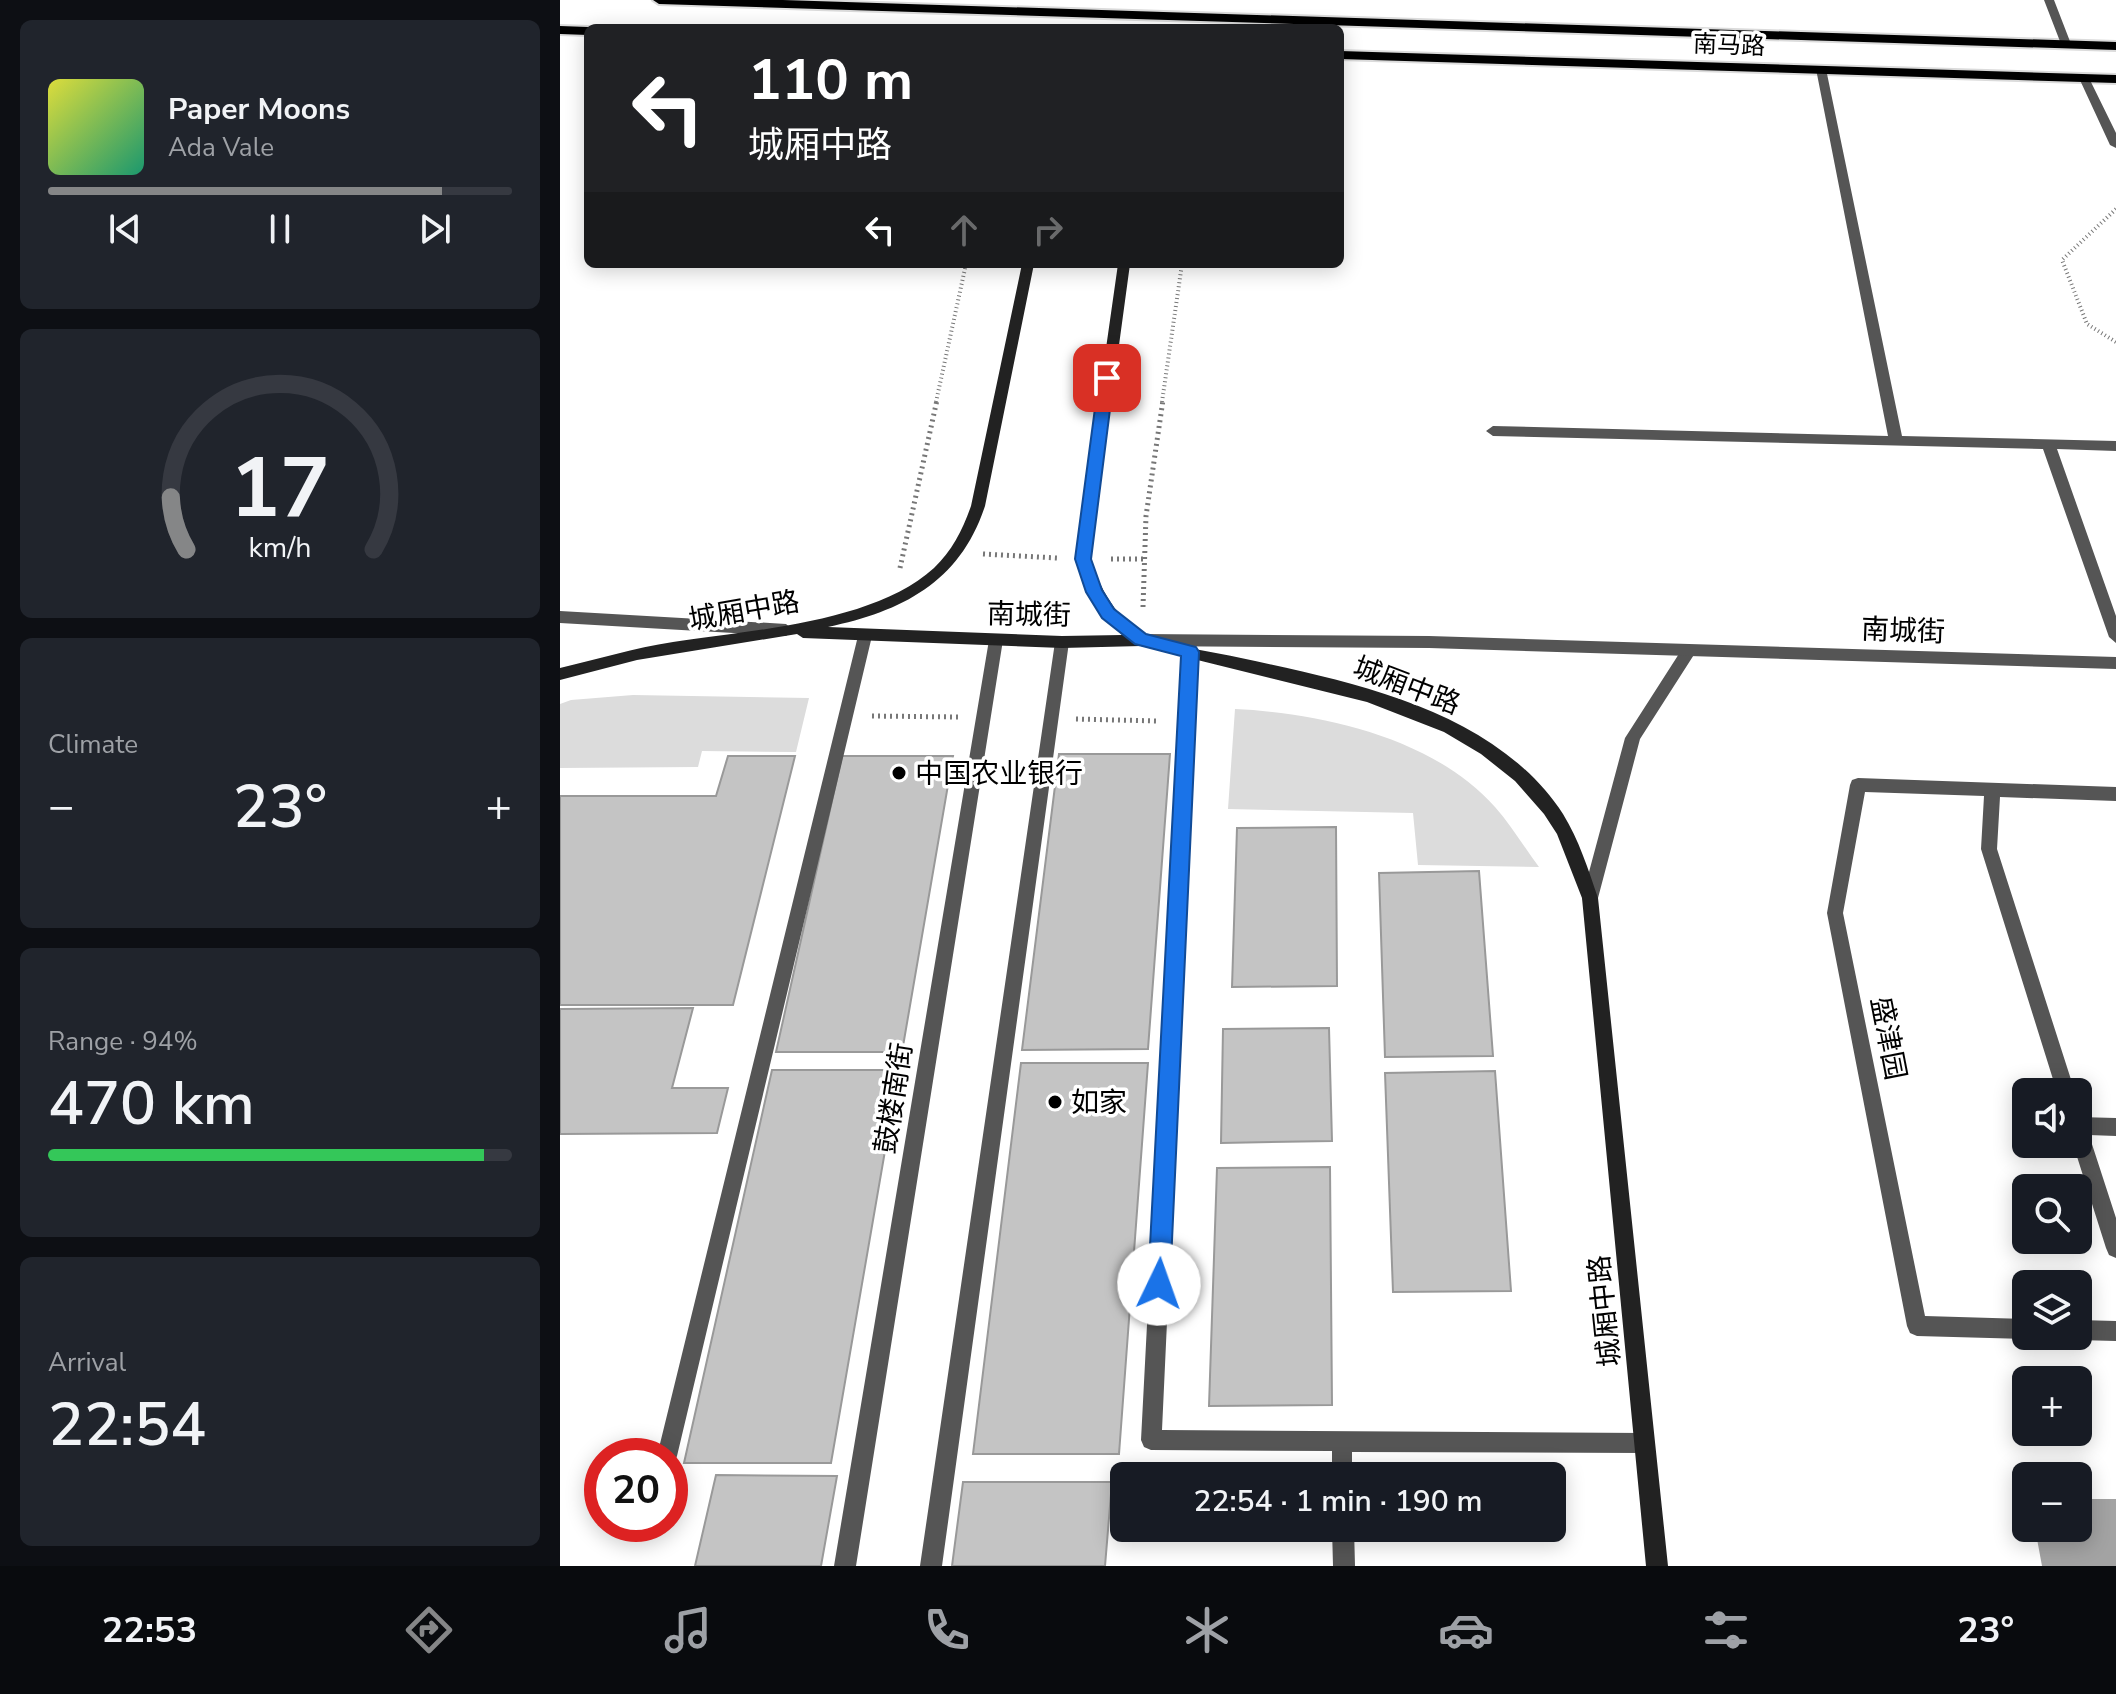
<!DOCTYPE html>
<meta charset="utf-8">
<style>
:root{--surface:#171b24;--page:#20242c;--text:#f1f3f6;--muted:#9ea1a6;--line:#363941;--accent:#858687}
body{margin:0;font-family:"Nunito Sans","Noto Sans SC",sans-serif;background:var(--page);color:var(--text);height:100vh;display:flex;flex-direction:column;font-size:30px;white-space:nowrap}
*{box-sizing:border-box;margin:0}
p{font-size:26px;color:var(--muted)}
.icon{flex:none;width:44px;height:44px;fill:none;stroke:currentColor;stroke-width:2;stroke-linecap:round;stroke-linejoin:round}
.map{position:relative;flex:1;overflow:hidden}
.sheet{display:flex;flex-direction:column;gap:20px;padding:20px;background:#0d0f14;width:560px}
.sheet>*{flex:none}
.guide{position:absolute;left:24px;top:24px;width:760px;height:244px;border-radius:12px;box-shadow:0 4px 20px #0003;background:#202124;color:#fff;overflow:hidden}
.fabs{position:absolute;left:1452px;top:1078px;display:grid;gap:16px}
.fabs a{display:grid;place-items:center;width:80px;height:80px;border-radius:12px;background:var(--surface);box-shadow:0 4px 20px #0003;font-size:40px}
.speed{position:absolute;left:24px;top:1438px;display:flex;gap:16px;font-size:40px;font-weight:700;text-align:center}
.speed>*{display:grid;place-content:center;width:104px;height:104px;border-radius:50%;background:var(--surface);box-shadow:0 4px 20px #0003;line-height:1}
.speed .limit{border:12px solid #d22;background:#fff;color:#111}
.pin{position:absolute;display:grid;place-items:center;width:68px;height:68px;color:#fff;margin:-34px;border-radius:16px;box-shadow:0 4px 12px #0006}
.me{position:absolute;width:88px;margin:-44px;rotate:3deg;stroke-linejoin:round;filter:drop-shadow(0 0 6px #0008)}
.turn{display:flex;align-items:center;gap:28px;height:168px;padding:0 32px;font-size:36px}
.turn .icon{width:104px;height:104px;stroke-width:2.5}
.turn b{display:block;font-size:56px;line-height:68px}
.lanes{display:flex;align-items:center;height:76px;padding:0 32px;background:#0003;justify-content:center;gap:40px;direction:ltr}
.lanes .off{opacity:.35}
.big{font-size:60px;font-weight:600;line-height:1.1}
.sheet .widget{flex:1;display:flex;flex-direction:column;justify-content:center;gap:12px;min-width:0;padding:0 28px;border-radius:12px;background:var(--page)}
.sheet .dial{align-items:center;gap:0}
.dial svg{height:208px;overflow:visible;fill:none;stroke:var(--line);stroke-width:7;stroke-linecap:round;text-anchor:middle}
.dial text{fill:var(--text);stroke:none}
.song{display:flex;align-items:center;gap:24px}
.cover{width:96px;height:96px;border-radius:12px;background:linear-gradient(135deg,hsl(60 70% 55%),hsl(160 70% 35%))}
.played{height:8px;border-radius:4px;background:linear-gradient(90deg,var(--accent) 85%,var(--line) 85%)}
.keys{display:flex;justify-content:space-around;direction:ltr}
.heat{display:flex;justify-content:space-between;align-items:center;font-size:44px;direction:ltr}
.charge{height:12px;border-radius:6px;background:linear-gradient(90deg,#34c759 94%,var(--line) 0)}
.trip{position:absolute;left:550px;top:1462px;width:456px;height:80px;border-radius:12px;background:var(--surface);box-shadow:0 4px 20px #0003;font-weight:600;line-height:80px;text-align:center}
.tabs{display:flex;height:128px;justify-content:space-around;align-items:center;background:#090b0e;color:var(--muted)}
.tabs .icon{width:56px;height:56px}
.tabs .selected{color:var(--accent)}
.tabs b{font-size:36px;color:var(--text)}
main{display:flex;flex:1;min-height:0}
.map>svg:first-child{display:block}
.green{fill:#dcdcdc}
.water{fill:#a3a3a3}
.building{fill:#c4c4c4;stroke:#999;stroke-width:2}
.lines{fill:none;stroke-linecap:round;stroke-linejoin:round}
.primary-casing{stroke:#dbdbdb;stroke-width:4}
.path-far1{stroke:#777;stroke-width:4;stroke-dasharray:1 3;stroke-linecap:butt}
.path{stroke:#777;stroke-width:5;stroke-dasharray:2 4;stroke-linecap:butt}
.service{fill:#555;fill-rule:evenodd}
.pedestrian{fill:#555;fill-rule:evenodd}
.minor{fill:#555;fill-rule:evenodd}
.tertiary{fill:#555;fill-rule:evenodd}
.secondary{fill:#222;fill-rule:evenodd}
.primary{fill:#000;fill-rule:evenodd}
.route{fill:#1a73e8;stroke:#114b97;stroke-width:2}
.poi-dot{fill:#000;stroke:#fff;stroke-width:3}
.labels{text-anchor:middle;stroke-width:7;stroke-linejoin:round;paint-order:stroke}
.far-street-label{font-size:24px;fill:#000;stroke:#fff}
.street-label{font-size:28px;fill:#000;stroke:#fff}
.poi-label{font-size:28px;fill:#000;stroke:#fff;text-anchor:start}
</style>
<main>
<section class="sheet">
<div class="widget">
<div class="song"><i class="cover"></i><div><b>Paper Moons</b><p>Ada Vale</p></div></div>
<div class="played"></div>
<div class="keys"><svg class="icon" aria-label="previous" viewBox="0 0 24 24"><path d="M18 5L8 12l10 7zM5 5v14"/></svg><svg class="icon" aria-label="pause" viewBox="0 0 24 24"><path d="M8 5v14M16 5v14"/></svg><svg class="icon" aria-label="next" viewBox="0 0 24 24"><path d="M6 5l10 7-10 7zM19 5v14"/></svg></div>
</div>
<div class="widget dial"><svg viewBox="0 0 100 80">
<path d="M14 69A42 42 0 1 1 86 69"/>
<path d="M14 69A42 42 0 0 1 8 49" stroke="#858687"/>
<text x="50" y="56" font-size="32" font-weight="700">17</text>
<text x="50" y="72" font-size="11">km/h</text>
</svg></div>
<div class="widget"><p>Climate</p>
<div class="heat"><a>−</a><b class="big">23°</b><a>+</a></div>
</div>
<div class="widget"><p>Range · 94%</p><b class="big">470 km</b><div class="charge"></div></div>
<div class="widget"><p>Arrival</p><b class="big">22:54</b></div>
</section>
<div class="map">
<svg width="1556" height="1566" viewBox="0 0 1556 1566">
<rect width="100%" height="100%" fill="#fff"/>
<path class="green" d="M73,695L249,698L236,752L142,751L138,767L0,768V704L11,700Z
M675,709C762,713 874,738 935,807C951,825 964,847 979,867L858,865L853,813L668,809Z"/>
<path class="water" d="M1518,1499H1556V1566H1482L1475,1528H1518Z"/>
<path class="building" d="M499,754H610L588,1049L462,1050Z
M168,756H235L173,1005H0V796H156Z
M282,756H393L342,1052H216Z
M776,827L777,986L672,987L677,828Z
M919,871L933,1056L825,1057L819,873Z
M133,1008L112,1088H168L157,1133L0,1134V1009Z
M769,1028L772,1141L661,1143L663,1029Z
M461,1063H588L559,1454H413Z
M212,1070H339L271,1463H124Z
M935,1071L951,1291L833,1292L825,1073Z
M770,1167L772,1405L649,1406L657,1168Z
M156,1475L277,1476L261,1566H135Z
M403,1482H552L545,1566H392Z"/>
<g class="lines">
<g class="primary-casing">
<path id="primary" d="M93,0H223L1556,42V50L99,4Z
M0,26L28,27L32,28H28V35L0,34Z
M780,51L1556,75V83L780,59Z"/>
</g>
<path class="path-far1" d="M1556,209L1502,260L1527,324L1556,342
M376,402L406,264
M602,402L622,264"/>
<path class="path" d="M423,554L497,558
M551,559H586
M340,568L377,400
M583,607L586,516L603,400
M312,716L398,717
M516,719L598,721"/>
<path class="service" d="M305,630L312,636L117,1456L114,1463L110,1465V1456H97L298,636Z
M1129,644L1137,650L1080,739L1038,898L1036,903L1030,905L1024,903L1022,898L1065,738L1124,646Z
M630,646L638,652L602,1430L1083,1433L1090,1436L1093,1443L1090,1450L1083,1453L792,1452V1476H772V1451L591,1450L584,1447L581,1440L622,652Z
M772,1528H794L795,1566H773Z"/>
<path class="pedestrian" d="M436,634L443,640L296,1566H274L429,640Z
M502,636L509,642L382,1566H360L495,642Z"/>
<path class="minor" d="M1261,66L1266,69L1342,436L1556,441V451L1497,449L1556,616V643L1549,637L1483,449L933,436L926,431L933,426L1328,436L1256,69Z
M1524,75L1529,78L1556,133V148L1550,145L1519,78Z
M1298,778L1556,787V801L1440,797L1437,849L1515,1092H1497L1421,849L1424,796L1305,792L1283,913L1365,1316L1466,1319V1336H1473L1466,1339L1357,1336L1350,1333L1347,1326L1267,913L1290,785L1292,780Z
M1518,1117L1556,1118V1136L1529,1135L1556,1218V1258L1549,1255L1546,1248L1513,1144H1518Z
M1518,1320L1556,1321V1341L1518,1340L1511,1337L1518,1336Z"/>
<path class="tertiary" d="M1484,0H1494L1511,44L1510,46L1501,44Z
M0,611L226,624L233,630L226,636L0,623Z
M581,634L869,636L1556,657V669L869,648L581,646L574,640Z"/>
<path class="secondary" d="M462,264H474L425,506C400,582 343,611 268,627L502,636L562,635L539,610L516,559L558,264H570L530,559C543,595 560,626 597,639C624,648 653,652 681,658C793,682 935,710 1003,814C1019,840 1028,869 1038,898L1108,1566H1086L1022,898L997,834L984,814L955,781L921,754L884,732L807,702L581,646L502,648L243,638L237,634L77,660L0,680V668C38,659 74,648 113,642C190,630 314,623 374,568C392,551 403,529 411,506Z"/>
<use href="#primary" class="primary"/>
</g>
<path class="route" d="M547,373L554,378L531,559L542,590L554,609L586,634L636,647L639,652L610,1284L607,1291L599,1295L591,1291L588,1284L621,656L575,644L542,618L526,592L515,559L539,378Z"/>
<g class="poi-dot">
<circle cx="339" cy="773" r="8"/>
<circle cx="495" cy="1102" r="8"/>
</g>
<g class="labels">
<g class="far-street-label">
<text transform="translate(1169 45) rotate(2)" y="8">南马路</text>
</g>
<g class="street-label">
<text transform="translate(184 610) rotate(-10)" y="10">城厢中路</text>
<text transform="translate(469 614) rotate(1)" y="10">南城街</text>
<text transform="translate(1343 630) rotate(2)" y="10">南城街</text>
<text transform="translate(847 685) rotate(21)" y="10">城厢中路</text>
<text transform="translate(1329 1038) rotate(79)" y="10">盛津园</text>
<text transform="translate(333 1098) rotate(-81)" y="10">鼓楼南街</text>
<text transform="translate(1044 1311) rotate(-96)" y="10">城厢中路</text>
</g>
<g class="poi-label">
<text x="355" y="783">中国农业银行</text>
<text x="511" y="1112">如家</text>
</g>
</g>
</svg>
<div class="fabs">
<a><svg class="icon" aria-label="sound" viewBox="0 0 24 24"><path d="M4 9h4l5-4v14l-5-4H4zM17 9q2 3 0 6"/></svg></a>
<a><svg class="icon" aria-label="search" viewBox="0 0 24 24"><circle cx="10" cy="10" r="6"/><path d="M15 15l6 6"/></svg></a>
<a><svg class="icon" aria-label="layers" viewBox="0 0 24 24"><path d="M12 4l9 5-9 5-9-5zM3 14l9 5 9-5"/></svg></a>
<a>+</a>
<a>−</a>
</div>
<div class="speed"><div class="limit">20</div></div>
<div class="pin" style="left:547px;top:378px;background:#d93025"><svg class="icon" aria-label="arrive" viewBox="0 0 24 24"><path d="M6 21V4h12l-3 4 3 4H6"/></svg></div>
<svg class="me" style="left:599px;top:1284px" viewBox="-20 -20 40 40"><circle r="19" fill="#fff"/><path d="M0-13L10 11 0 6-10 11z" fill="#1a73e8"/></svg>
<div class="trip">22:54 · 1 min · 190 m</div>
<div class="guide">
<div class="turn"><svg class="icon" aria-label="left" viewBox="0 0 24 24"><path d="M17 20v-9H6M10 6l-5 5 5 5"/></svg><div><b>110 m</b>城厢中路</div></div>
<div class="lanes"><svg class="icon" aria-label="left" viewBox="0 0 24 24"><path d="M17 20v-9H6M10 6l-5 5 5 5"/></svg><svg class="icon off" aria-label="ahead" viewBox="0 0 24 24"><path d="M12 20V5M6 11l6-6 6 6"/></svg><svg class="icon off" aria-label="right" viewBox="0 0 24 24"><path d="M7 20v-9h11M14 6l5 5-5 5"/></svg></div>
</div>
</div>
</main>
<nav class="tabs">
<b>22:53</b>
<svg class="icon selected" aria-label="directions" viewBox="0 0 24 24"><path d="M12 3l9 9-9 9-9-9zM9 14v-3h6M13 9l2 2-2 2"/></svg>
<svg class="icon" aria-label="music" viewBox="0 0 24 24"><path d="M9 18V5l10-2v13"/><circle cx="6" cy="18" r="3"/><circle cx="16" cy="16" r="3"/></svg>
<svg class="icon" aria-label="phone" viewBox="0 0 24 24"><path d="M5 4h4l2 5-3 2q2 4 5 5l2-3 5 2v4C11 20 4 13 5 4z"/></svg>
<svg class="icon" aria-label="climate" viewBox="0 0 24 24"><path d="M12 3v18M4 7l16 10M4 17L20 7"/></svg>
<svg class="icon" aria-label="car" viewBox="0 0 24 24"><path d="M5 17H2v-5l4-1 3-4h7l3 4 3 1v5h-3M9 17h6M6 11h13"/><circle cx="7" cy="17" r="2"/><circle cx="17" cy="17" r="2"/></svg>
<svg class="icon" aria-label="filters" viewBox="0 0 24 24"><path d="M4 7h16M4 17h16"/><circle cx="9" cy="7" r="2"/><circle cx="15" cy="17" r="2"/></svg>
<b>23°</b>
</nav>
